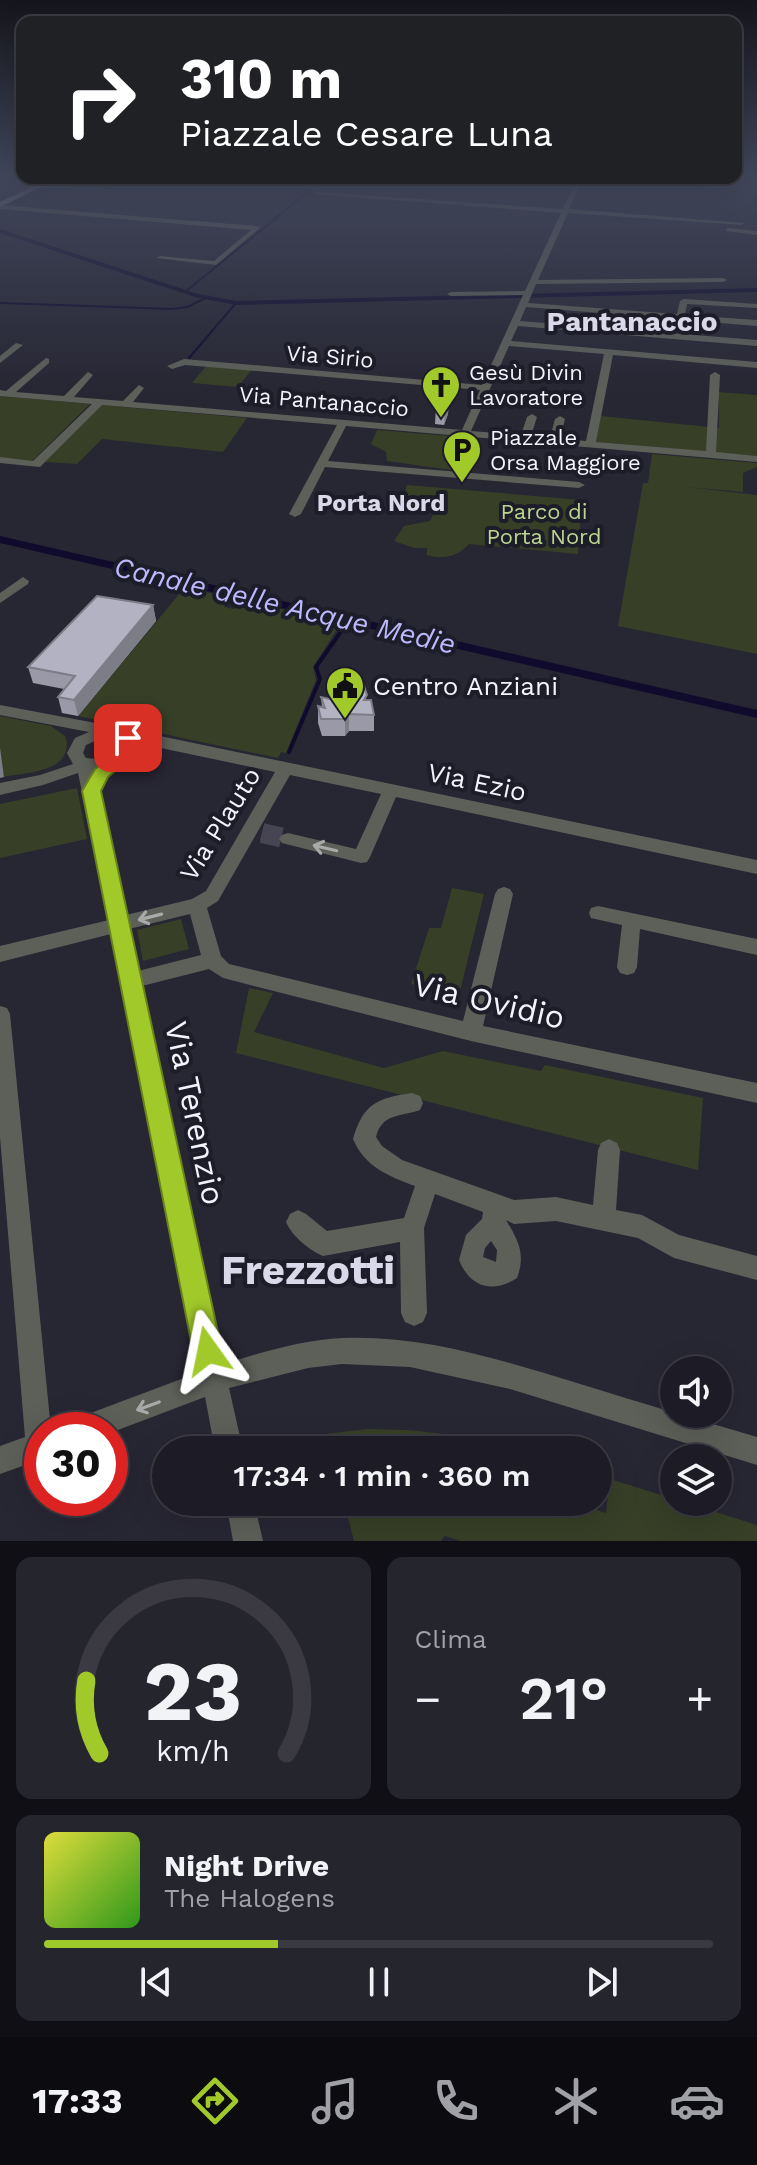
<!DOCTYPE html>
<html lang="it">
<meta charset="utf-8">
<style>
:root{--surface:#1d1c26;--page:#25252e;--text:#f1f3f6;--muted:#a0a1a7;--line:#3b3a43;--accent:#a1c929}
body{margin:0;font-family:"Work Sans",sans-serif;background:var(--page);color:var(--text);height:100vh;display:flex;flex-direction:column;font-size:30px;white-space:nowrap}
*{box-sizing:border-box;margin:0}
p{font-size:26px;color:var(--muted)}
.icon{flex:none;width:44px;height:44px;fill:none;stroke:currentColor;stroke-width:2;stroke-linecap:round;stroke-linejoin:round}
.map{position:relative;height:1541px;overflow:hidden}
.side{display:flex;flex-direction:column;gap:16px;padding:16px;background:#100f15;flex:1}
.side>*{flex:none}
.banner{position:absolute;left:16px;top:16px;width:726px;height:168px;border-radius:16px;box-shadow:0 8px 32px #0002,0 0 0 2px var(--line);background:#202124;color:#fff;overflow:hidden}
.tools{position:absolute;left:660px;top:1356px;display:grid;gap:16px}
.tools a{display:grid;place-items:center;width:72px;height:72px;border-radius:50%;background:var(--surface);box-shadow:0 8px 32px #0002,0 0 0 2px var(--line);font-size:40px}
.speed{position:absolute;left:24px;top:1412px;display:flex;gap:16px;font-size:40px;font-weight:700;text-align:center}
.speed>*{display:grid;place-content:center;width:104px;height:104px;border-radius:50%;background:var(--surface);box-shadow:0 8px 32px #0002,0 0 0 2px var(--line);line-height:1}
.speed .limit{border:12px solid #d22;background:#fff;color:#111}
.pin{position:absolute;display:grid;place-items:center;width:68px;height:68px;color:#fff;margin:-34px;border-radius:16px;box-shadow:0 4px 12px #0006}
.me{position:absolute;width:88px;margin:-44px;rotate:348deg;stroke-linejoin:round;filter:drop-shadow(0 0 6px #0008)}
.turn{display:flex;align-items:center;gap:28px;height:168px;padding:0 32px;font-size:36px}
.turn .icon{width:104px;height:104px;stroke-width:2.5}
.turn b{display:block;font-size:56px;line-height:68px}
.big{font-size:60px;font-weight:600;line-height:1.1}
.side .card{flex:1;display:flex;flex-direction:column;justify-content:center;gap:12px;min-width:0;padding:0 28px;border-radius:16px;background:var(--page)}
.side .dial{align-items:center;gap:0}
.dial svg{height:208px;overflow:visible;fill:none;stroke:var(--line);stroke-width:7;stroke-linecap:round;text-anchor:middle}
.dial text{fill:var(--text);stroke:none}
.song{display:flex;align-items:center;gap:24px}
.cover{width:96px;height:96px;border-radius:12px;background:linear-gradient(135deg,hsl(60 70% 55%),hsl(110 70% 35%))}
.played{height:8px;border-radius:4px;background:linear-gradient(90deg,var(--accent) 35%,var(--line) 35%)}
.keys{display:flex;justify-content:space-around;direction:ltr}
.heat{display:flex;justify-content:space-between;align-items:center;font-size:44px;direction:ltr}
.side .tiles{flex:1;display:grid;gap:16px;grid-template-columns:1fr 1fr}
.card:last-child{grid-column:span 2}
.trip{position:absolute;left:152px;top:1436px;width:460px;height:80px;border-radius:40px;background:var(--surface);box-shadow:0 8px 32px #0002,0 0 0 2px var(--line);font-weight:600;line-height:80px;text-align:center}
.tab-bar{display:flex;height:128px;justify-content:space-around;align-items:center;background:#0c0b0f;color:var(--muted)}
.tab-bar .icon{width:56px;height:56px}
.tab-bar .active{color:var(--accent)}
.tab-bar b{font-size:36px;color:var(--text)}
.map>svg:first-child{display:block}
.green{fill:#373f27}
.water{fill:#100b2c}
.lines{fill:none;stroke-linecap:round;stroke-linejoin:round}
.stream-far1{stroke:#100b2c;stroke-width:2}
.stream{stroke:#100b2c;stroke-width:4}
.canal{fill:#100b2c;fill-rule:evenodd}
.minor-tunnel-far1{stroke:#464551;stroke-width:15;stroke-dasharray:15 7;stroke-linecap:butt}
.minor-tunnel{stroke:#464551;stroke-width:20;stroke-dasharray:20 10;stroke-linecap:butt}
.minor{fill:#5d6059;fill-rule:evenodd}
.major{fill:#92978a;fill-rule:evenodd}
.wall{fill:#9999a7}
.shaded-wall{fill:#7d7d88}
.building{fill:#b2b2c2;stroke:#7d7d88;stroke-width:2}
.oneway{stroke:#a8aaaa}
.route{fill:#a1c929;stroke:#69831b;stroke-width:2}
.labels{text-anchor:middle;stroke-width:8;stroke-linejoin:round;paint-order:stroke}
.far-street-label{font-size:22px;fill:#f3f3fc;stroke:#1d1d29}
.far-poi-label{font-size:22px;fill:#f3f3fc;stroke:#1d1d29;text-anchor:start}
.far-park-label{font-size:22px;fill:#bdd490;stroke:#1d1d29}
.far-neighbourhood-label{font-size:24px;font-weight:bold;fill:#d9d9ea;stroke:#1d1d29}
.poi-label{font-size:26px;fill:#f3f3fc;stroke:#1d1d29;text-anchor:start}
.street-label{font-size:26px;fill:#f3f3fc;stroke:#1d1d29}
.far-district-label{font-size:28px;font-weight:bold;fill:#d9d9ea;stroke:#1d1d29}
.water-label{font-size:28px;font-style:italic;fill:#bcb9fc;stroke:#1d1d29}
.near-street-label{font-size:32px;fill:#f3f3fc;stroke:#1d1d29}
.near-district-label{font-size:40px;font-weight:bold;fill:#d9d9ea;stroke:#1d1d29}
</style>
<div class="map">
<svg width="757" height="1541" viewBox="0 0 757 1541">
<rect width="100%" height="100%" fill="#272633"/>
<path class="green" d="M207,365L252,369L238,387L192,383Z
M719,392L757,395V456L596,442L601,416L719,428Z
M0,396L90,404L31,462L0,458Z
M101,405L247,418L223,452L102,439L77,464L45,462Z
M377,430L450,436L447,448L470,450L465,472L387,461L386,452L371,444Z
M652,454L757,463V467L743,473V492L687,487L757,495V654L618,626L643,483H648Z
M407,485L582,500L578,554L469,544C457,557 443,560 427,555V548H414L394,541L404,526L430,521L433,515L429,510L400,507Z
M185,587L231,598L224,607L234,609L243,600L341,623L313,667L316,680L286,753L281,752L278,758L78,716Z
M0,716L51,726L65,736L67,742C68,773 27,772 4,777L0,754Z
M77,788L87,839L0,858V804Z
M452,888L484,894L459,995L411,984L429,928H441Z
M181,919L189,949L143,961L137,930Z
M249,988L273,993L254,1032L384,1068L443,1051L541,1071L545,1065L703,1098L698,1170L236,1053Z
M367,1429L408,1430L488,1439L486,1450H330L326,1434Z
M610,1479L674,1499V1502H684L757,1525V1541H461L445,1536L441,1541H354L344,1502H572L606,1513Z"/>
<path class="water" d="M0,536L757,710V718L0,543Z"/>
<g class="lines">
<path class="stream-far1" d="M185,292L325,178
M0,303L172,309L187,307L206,298
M189,358L236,303"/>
<path class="stream" d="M289,752L320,679L316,667L349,620"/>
<path class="canal" d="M0,229L198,294L236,301L757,288V292L236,305L195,297L0,233Z"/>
<path class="minor-tunnel-far1" d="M262,833L270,835"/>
<path class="minor-tunnel" d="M262,833L288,839"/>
<path class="minor" d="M325,178H332L324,185H320Z
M577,178H583L569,209L745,223L742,225L568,213L538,280L723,278L727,280L723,282L536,284L528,303L677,314L680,301L684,299L757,304V308L687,304L685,315L757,320V326L683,320L681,327L678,328L674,325L675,319L526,307L520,321L757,340V346L518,326L511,341L757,362V368L613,355L596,442L706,451L710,375L715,372L720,375L716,452L757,456V462L346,426L328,461L579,482L585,485L579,488L325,467L301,514L295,517L289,514L337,425L102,405L40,467L0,463V457L33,461L92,404L0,396V390L6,391L46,358L49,359V363L16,392L64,396L88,372L93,375L74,397L123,401L139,385L144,388L133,402L462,430L480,390L185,365L172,369L167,366L184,359L482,385L523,295L451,296L447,294L451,292L525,291L561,213L313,194L316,192L563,209ZM509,346L604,354L586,441L560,439L565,419L560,416L555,419L550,438L531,436L537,417L532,414L527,417L521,435L471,431Z
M40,184L109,189L112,191L38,187Z
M0,205L257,226L260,228L216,265L156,258L160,256L214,261L251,230L0,209Z
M728,228L757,231V235L726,231Z
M16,343L23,345L0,363V356Z
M23,577L29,581L28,584L0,603V593Z
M0,705L117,727L757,860V874L396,797L370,857L367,862L361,863L282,843L279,839L282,835L288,833L356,849L381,794L290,775L218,901L207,908L221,956L229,964L463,1021L495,894L498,889L504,887L510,889L513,894L483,1026L757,1083V1103L471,1041L223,978L209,969L142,986L224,1364C263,1352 302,1340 343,1338C424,1335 501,1360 577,1383C638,1402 696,1419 757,1437V1465L510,1389L410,1367L342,1364L308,1368L229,1388L243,1450H215L205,1397L110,1433V1430H68L72,1420L200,1372L111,934L0,962V946L109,920L78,773L43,785L0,795V783L40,775L73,764L67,753L75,738L89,732L0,715ZM104,737H114L121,741V750L107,760L86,758L83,753L86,745ZM137,743L275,772L206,891L192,899L126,915L93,771C114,772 129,765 139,747ZM190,914L201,955L138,971L129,929Z
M598,906L757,939V955L640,929L637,967L634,973L627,975L620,973L617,967L622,925L591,918L589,913L591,908Z
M0,1006L7,1008L10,1014L51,1430H42V1459L0,1474V1446L25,1437L0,1137Z
M412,1093L420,1096L423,1103L420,1110C400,1117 382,1113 376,1137L382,1146L402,1160L514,1200L556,1197L593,1205L598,1150L601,1143L609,1139L617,1143L620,1150L616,1210L642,1215L679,1235L757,1256V1280L674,1258L638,1238L556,1221L514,1224L506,1220C518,1240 526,1254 517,1278C492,1294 470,1287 459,1260L466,1235L482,1219L483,1212L435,1194L424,1228L427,1313L423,1322L414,1326L405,1322L401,1313L400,1242L323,1256C309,1250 292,1236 286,1222L290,1214L298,1210L306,1214L327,1231L404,1218L415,1186C388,1176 365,1167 353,1139C363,1104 377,1098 412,1093ZM491,1241L497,1250L496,1262L483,1257L485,1248Z
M226,1502H254L263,1541H233Z"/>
<path class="major" d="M50,178H60L0,207V202Z"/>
</g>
<path class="wall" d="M449,396L448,414L444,425L435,424L436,406Z
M153,605L156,621L78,716L62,713L58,697L64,689L33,683L28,667Z
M337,686L374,715V731H349L345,736H322L318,723V706L322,707L321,697L338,701Z"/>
<path class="shaded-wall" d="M449,396L448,414L444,425L445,407Z
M153,605L156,621L78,716L74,700Z
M349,714V731L345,736V719Z
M0,748L4,777L0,778Z"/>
<path class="building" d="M439,395L449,396L445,407L436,406Z
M97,596L153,605L74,700L58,697L75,676L28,667Z
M363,683L367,695L364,700H371L374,715L349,714L345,719H321L318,706L325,708L321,697L344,702L337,686Z"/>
<defs><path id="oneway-shaft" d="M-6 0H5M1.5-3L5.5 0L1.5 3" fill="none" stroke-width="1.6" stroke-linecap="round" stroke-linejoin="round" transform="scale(2)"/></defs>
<g class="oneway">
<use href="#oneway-shaft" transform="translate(325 848) rotate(-167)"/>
<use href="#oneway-shaft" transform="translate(150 917) rotate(166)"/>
<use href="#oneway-shaft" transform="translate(148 1406) rotate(160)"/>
</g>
<linearGradient id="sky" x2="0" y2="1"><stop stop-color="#15151c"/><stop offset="0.45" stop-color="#41475b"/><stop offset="1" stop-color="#41475b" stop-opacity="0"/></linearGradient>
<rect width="757" height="391" fill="url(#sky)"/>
<path class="route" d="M128,733L136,738L138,751L108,777L101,791L222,1351L218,1362L208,1366L197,1362L193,1351L82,791L95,769L120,749L119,738Z"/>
<defs>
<g id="church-pin" transform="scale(2)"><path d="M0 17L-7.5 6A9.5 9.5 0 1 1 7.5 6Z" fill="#a1c929" stroke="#1d1d29"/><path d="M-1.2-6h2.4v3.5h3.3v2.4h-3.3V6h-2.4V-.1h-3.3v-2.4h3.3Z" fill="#111"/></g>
<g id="parking-pin" transform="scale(2)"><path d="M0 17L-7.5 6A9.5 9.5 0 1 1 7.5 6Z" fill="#a1c929" stroke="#1d1d29"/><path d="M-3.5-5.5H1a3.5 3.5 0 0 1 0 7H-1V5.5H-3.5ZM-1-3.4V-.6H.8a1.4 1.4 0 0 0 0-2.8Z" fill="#111"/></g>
<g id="civic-pin" transform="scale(2)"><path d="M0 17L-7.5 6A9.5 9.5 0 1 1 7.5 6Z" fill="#a1c929" stroke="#1d1d29"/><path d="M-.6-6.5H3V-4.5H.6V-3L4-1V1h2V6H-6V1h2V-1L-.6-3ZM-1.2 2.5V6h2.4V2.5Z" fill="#111"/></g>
</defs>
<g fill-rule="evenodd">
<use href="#church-pin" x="441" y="385"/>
<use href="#parking-pin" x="462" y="450"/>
<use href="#civic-pin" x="345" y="686"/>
</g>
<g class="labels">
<g class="far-street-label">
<text transform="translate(330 356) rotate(5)" y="8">Via Sirio</text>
<text transform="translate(324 401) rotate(5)" y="8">Via Pantanaccio</text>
</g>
<g class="far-poi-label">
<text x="469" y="380">Gesù Divin<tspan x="469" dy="25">Lavoratore</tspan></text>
<text x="490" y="445">Piazzale<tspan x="490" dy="25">Orsa Maggiore</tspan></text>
</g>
<g class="far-park-label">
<text x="544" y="519">Parco di<tspan x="544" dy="25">Porta Nord</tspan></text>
</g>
<g class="far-neighbourhood-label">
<text x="381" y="511">Porta Nord</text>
</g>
<g class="poi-label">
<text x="373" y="695">Centro Anziani</text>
</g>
<g class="street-label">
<text transform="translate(477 782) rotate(12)" y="9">Via Ezio</text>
<text transform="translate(220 824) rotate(-58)" y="9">Via Plauto</text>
</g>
<g class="far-district-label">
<text x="632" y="331">Pantanaccio</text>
</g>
<g class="water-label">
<text transform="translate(285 605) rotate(13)" y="10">Canale delle Acque Medie</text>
</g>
<g class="near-street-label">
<text transform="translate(489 1001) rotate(13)" y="11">Via Ovidio</text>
<text transform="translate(195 1113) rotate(78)" y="11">Via Terenzio</text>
</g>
<g class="near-district-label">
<text x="308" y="1284">Frezzotti</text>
</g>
</g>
</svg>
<div class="tools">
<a><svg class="icon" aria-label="sound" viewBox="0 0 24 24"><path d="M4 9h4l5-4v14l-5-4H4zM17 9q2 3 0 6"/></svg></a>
<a><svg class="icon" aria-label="layers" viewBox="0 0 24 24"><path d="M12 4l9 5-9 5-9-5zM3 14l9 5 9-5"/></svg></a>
</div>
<div class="speed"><div class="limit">30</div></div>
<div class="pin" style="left:128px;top:738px;background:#d93025"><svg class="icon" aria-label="arrive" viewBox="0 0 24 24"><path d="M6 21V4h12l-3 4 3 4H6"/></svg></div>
<svg class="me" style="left:208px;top:1351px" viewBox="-20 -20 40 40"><path d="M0-17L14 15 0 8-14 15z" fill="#a1c929" stroke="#fff" stroke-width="4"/></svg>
<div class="trip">17:34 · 1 min · 360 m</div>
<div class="banner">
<div class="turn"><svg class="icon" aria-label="right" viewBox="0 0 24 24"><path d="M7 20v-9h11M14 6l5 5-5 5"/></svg><div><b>310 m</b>Piazzale Cesare Luna</div></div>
</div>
</div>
<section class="side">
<div class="tiles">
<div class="card dial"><svg viewBox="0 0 100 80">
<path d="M14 69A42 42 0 1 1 86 69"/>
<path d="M14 69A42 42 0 0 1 9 41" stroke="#a1c929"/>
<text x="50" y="56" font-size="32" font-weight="700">23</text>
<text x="50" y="72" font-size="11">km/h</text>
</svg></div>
<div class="card"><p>Clima</p>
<div class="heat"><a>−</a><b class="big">21°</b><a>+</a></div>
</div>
<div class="card">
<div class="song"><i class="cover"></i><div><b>Night Drive</b><p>The Halogens</p></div></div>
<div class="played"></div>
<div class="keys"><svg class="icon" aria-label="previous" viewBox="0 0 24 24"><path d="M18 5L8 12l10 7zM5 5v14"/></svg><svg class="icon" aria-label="pause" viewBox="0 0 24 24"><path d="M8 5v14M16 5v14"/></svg><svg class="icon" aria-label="next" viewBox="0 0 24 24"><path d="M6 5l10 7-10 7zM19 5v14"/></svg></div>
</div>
</div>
</section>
<nav class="tab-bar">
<b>17:33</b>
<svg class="icon active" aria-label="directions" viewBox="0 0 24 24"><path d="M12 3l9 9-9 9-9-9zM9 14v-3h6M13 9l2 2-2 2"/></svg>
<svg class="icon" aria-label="music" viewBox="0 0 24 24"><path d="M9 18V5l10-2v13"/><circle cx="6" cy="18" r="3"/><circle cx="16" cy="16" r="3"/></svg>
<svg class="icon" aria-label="phone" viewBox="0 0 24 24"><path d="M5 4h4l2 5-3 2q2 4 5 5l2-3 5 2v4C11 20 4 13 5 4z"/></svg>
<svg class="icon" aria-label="climate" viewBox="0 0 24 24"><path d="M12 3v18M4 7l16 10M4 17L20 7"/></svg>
<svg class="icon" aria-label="car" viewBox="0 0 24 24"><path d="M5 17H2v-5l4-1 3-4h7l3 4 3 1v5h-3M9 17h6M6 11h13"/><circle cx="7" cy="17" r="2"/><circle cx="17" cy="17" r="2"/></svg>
</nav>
